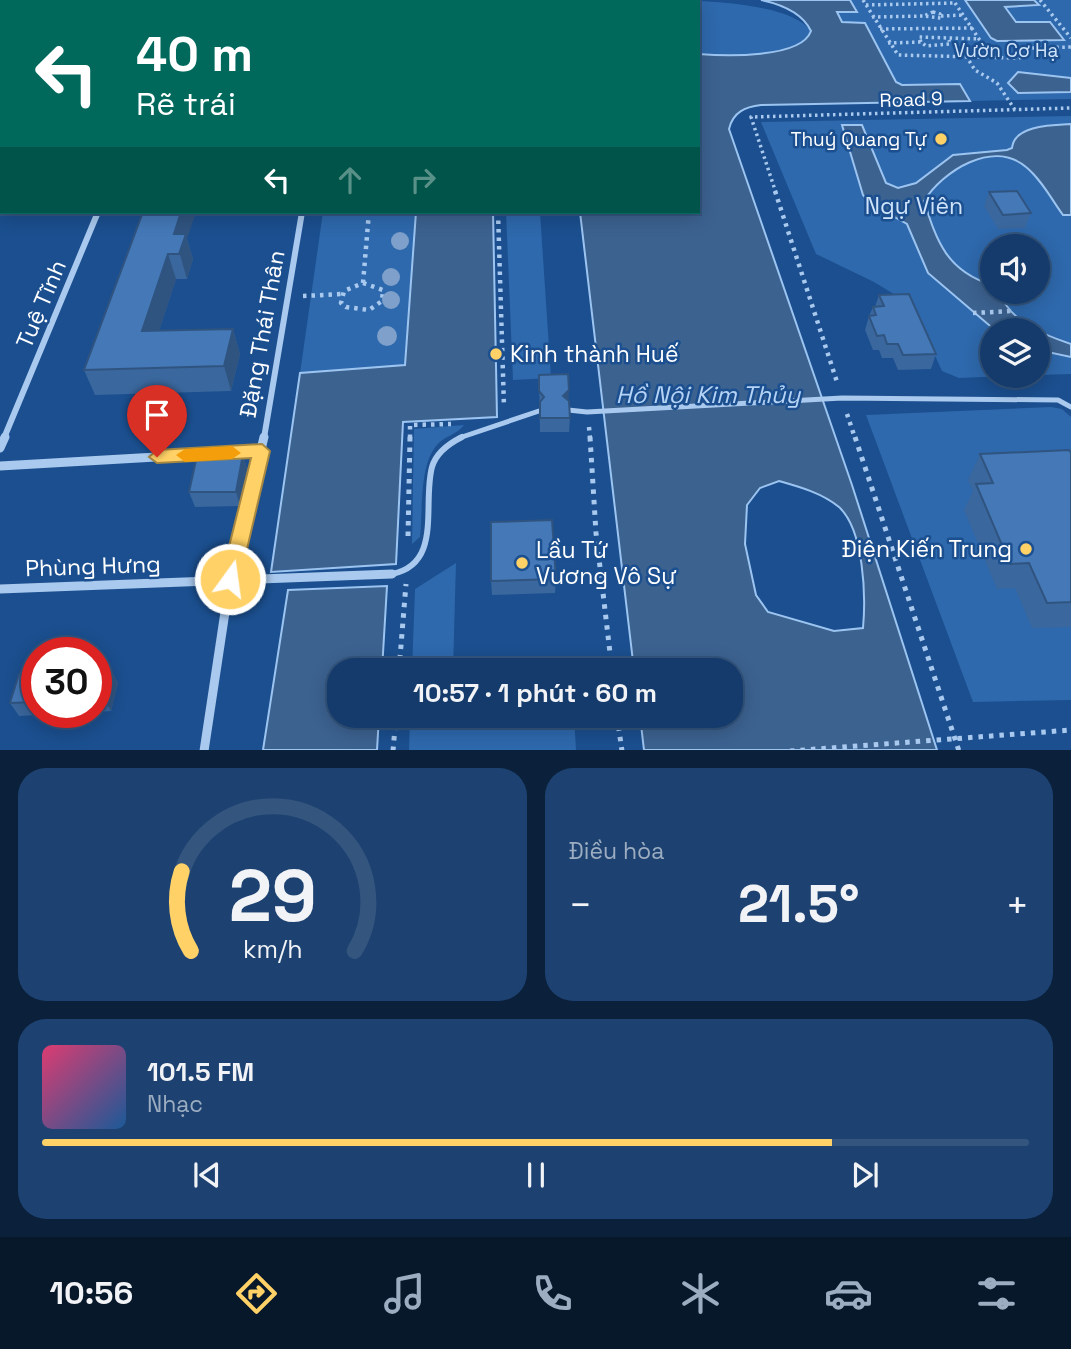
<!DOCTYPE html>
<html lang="vi">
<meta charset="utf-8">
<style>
:root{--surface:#143b6b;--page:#1d4271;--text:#f1f3f6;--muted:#9dadc1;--line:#33557e;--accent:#ffd166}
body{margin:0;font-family:"Space Grotesk",sans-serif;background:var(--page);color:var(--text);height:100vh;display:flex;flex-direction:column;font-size:26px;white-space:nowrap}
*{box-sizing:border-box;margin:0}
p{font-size:23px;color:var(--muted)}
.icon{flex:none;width:38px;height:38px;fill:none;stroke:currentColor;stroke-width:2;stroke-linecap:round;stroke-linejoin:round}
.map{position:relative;height:750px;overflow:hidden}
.panel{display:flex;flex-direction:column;gap:18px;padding:18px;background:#0b203b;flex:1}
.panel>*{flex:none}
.top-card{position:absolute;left:0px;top:0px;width:700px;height:214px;box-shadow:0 4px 18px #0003,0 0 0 2px var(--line);background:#00695c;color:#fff;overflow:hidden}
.buttons{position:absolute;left:980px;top:234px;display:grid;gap:14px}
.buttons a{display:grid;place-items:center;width:70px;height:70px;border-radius:50%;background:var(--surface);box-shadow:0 4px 18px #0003,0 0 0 2px var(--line);font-size:35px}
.speed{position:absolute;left:21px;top:637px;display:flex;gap:14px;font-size:35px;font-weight:700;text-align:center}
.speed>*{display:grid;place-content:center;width:91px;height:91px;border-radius:50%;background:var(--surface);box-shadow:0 4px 18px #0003,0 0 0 2px var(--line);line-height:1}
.speed .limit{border:10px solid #d22;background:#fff;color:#111}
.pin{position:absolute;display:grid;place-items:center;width:60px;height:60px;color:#fff;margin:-72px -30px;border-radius:50% 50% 50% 0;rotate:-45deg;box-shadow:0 0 7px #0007}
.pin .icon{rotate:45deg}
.me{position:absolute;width:77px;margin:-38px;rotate:14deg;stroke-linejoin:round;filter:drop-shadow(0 0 5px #0008)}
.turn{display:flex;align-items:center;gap:24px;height:147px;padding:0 21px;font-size:32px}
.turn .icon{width:91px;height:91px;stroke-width:2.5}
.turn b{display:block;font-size:49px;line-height:60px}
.lanes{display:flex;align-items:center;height:66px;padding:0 21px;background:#0003;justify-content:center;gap:35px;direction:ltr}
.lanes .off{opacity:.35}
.big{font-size:52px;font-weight:600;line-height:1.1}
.panel .widget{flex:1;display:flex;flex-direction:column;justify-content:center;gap:10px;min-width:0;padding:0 24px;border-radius:28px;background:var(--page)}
.panel .dial{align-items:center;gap:0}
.dial svg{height:182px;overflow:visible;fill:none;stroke:var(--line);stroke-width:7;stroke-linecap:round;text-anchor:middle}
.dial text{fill:var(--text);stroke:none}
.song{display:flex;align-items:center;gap:21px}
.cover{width:84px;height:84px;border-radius:10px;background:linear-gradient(135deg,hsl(340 70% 55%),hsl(210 70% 35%))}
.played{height:7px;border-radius:4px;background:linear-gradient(90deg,var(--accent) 80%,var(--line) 80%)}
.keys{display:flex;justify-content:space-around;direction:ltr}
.heat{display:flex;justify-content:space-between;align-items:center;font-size:38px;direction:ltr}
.panel .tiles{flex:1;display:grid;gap:18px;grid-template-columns:1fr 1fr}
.widget:last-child{grid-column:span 2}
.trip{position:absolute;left:327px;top:658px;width:416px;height:70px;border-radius:28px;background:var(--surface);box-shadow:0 4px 18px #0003,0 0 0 2px var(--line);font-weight:600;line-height:70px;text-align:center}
.menu{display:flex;height:112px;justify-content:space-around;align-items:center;background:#08182b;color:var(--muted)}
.menu .icon{width:49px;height:49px}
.menu .on{color:var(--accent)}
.menu b{font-size:32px;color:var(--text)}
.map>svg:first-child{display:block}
.green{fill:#2e69ad;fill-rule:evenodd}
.water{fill:#3c6290;stroke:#9cc4f0;stroke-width:2;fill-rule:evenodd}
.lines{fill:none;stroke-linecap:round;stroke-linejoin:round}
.path-far2{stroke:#a9c9ee;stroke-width:3.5;stroke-dasharray:2.5 3.5;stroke-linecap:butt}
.path-far1{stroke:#a9c9ee;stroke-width:4.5;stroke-dasharray:3.5 5;stroke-linecap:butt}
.path{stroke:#a9c9ee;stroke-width:5;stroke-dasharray:4.5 6;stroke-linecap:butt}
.service-far1{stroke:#a9c9ee;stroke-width:5}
.service{stroke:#a9c9ee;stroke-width:6}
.minor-far2{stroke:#a9c9ee;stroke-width:5}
.minor-far1{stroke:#a9c9ee;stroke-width:6}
.minor{stroke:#a9c9ee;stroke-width:9}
.tree{fill:#7ea0ca}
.wall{fill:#3a679d}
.shaded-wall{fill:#305480}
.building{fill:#4478b7;stroke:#305480;stroke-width:2}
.route{fill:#ffd166;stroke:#a68842;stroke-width:2}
.slow{fill:#f59e0b}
.poi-dot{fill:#ffd166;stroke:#1b4f8f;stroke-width:2.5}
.labels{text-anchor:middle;stroke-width:5;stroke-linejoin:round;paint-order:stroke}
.far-park-label{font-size:19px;fill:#cfe3fa;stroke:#1b4f8f}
.far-street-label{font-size:19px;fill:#fff;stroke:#1b4f8f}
.far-poi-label{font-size:19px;fill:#fff;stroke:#1b4f8f;text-anchor:end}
.park-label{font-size:23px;fill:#cfe3fa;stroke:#1b4f8f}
.street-label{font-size:23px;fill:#fff;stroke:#1b4f8f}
.poi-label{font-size:23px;fill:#fff;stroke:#1b4f8f;text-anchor:start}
.water-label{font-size:24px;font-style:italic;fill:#b5d3f5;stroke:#1b4f8f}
</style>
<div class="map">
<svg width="1071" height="751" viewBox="0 0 1071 751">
<rect width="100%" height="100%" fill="#1b4f8f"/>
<path class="green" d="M644,0C687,0 788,0 811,31C801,59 725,56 698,54V2H640Z
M850,0H1071V99L970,101L960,84L902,85L896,82L865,23H842L837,12H856Z
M1071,116V374L1038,375V331H992V376H1006L959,378L942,371L912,305L874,282L816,254L761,122ZM992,247H1038V292H992Z
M323,212H416L405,365L300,373Z
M506,212H540L551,378L513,380Z
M1051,407L1062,409L1071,417V700L973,702L866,415Z
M464,425C457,435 444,436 437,445C419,465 423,510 420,537L412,544L414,429Z
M456,563L453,670H412L415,589Z
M410,716H574L576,750H409Z"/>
<path class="water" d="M761,0H850L857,12H837L842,22L865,23L896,82L902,85L960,84L970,101L761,105C745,107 733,112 729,129L852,485L937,750H644L640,716H732V670H634L580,212H698V54C724,56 801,59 811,31C802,12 780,4 761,0ZM779,481C800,487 822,493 839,507C864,530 866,596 863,628L834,631L768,612L756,595L745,544L747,505L760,488Z
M965,0H1034L1039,5L1005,7L1016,22H1050L1064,40L997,41L991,38Z
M1018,72L1071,78V92L1018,93L1008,83Z
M1071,124V215H1063C1052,200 1041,179 1026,167C993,139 943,171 924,201C937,242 947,271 992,285V292H999C1011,322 1041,334 1071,344V357L1038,350V331H996L928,273L907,224L871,204L863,195L842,125H862L886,183L898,188L916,183L953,155L1007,150L1012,148C1014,125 1053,125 1071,124Z
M416,212H493L497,417L403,422L396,564L271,572L300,373L405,365Z
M387,586L382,670H340V716H379L377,750H263L288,590Z"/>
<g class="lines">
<path class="path-far2" d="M863,0L898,55L1017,58L1024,57L1031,48L1071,47
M1040,0L1071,38
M955,3L991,57
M866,5L955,3
M933,12L940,14L941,18L924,16Z
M941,16L964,15
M872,17L924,16
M880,29L973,28
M921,42L919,37L980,39
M888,43L921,42L926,46L950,44L949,40
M966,56L975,70L997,83L1015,110
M776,193L751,117L1071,108"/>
<path class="path-far1" d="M775,191L838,385
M498,212L504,407
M363,283L383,290L382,301L369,310L346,307L341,303L344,291Z
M363,283L369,212
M303,296L342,294
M973,313L1012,311
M847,414L855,438
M589,427L590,438
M410,438V425L451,424"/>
<path class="path" d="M590,437L596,533L612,670
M855,437L959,751
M408,536L410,437
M399,670L406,584
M617,716L622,751
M393,751L396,716
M790,751L1071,730"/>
<path class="service-far1" d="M568,410L587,412L842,398L1058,400L1071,407
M459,438L539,411"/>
<path class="service" d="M392,574C443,564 422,504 432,467C436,453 450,443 462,437"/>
<path class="minor-far2" d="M0,1L39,0
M0,121L2,118"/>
<path class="minor-far1" d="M4,438L98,212
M264,438L302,212"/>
<path class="minor" d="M0,448L5,437
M0,466L262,451
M0,589L392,574
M204,751L230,579L264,437"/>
</g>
<g class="tree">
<circle cx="400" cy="241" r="9"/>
<circle cx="391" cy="277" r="9"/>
<circle cx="391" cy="300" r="9"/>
<circle cx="387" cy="336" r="10"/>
</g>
<path class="wall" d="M989,192L1031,213L1025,228L998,229L984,206Z
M143,212L187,239L193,259L187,279H176L159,331L233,329L240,354L231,391L95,395L84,370Z
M879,295L936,354L931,369L898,370L893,358H882L879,350H873L865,330L869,316L873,307H875Z
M539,375L568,400L570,418L569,432H540Z
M1071,453V627L1032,628L1015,588L997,589L964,510L973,491L968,480L980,454Z
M243,454L247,469L240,506L195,507L189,492Z
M556,579L555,593L492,595L491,581Z
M111,670L118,683L111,711L96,712V671Z
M37,673V712H91L19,716L10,703Z"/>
<path class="shaded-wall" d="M181,212H196L187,239L193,259L187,279L174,234Z
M168,254L176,279L151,356L142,331Z
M233,329L240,354L231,391L224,366Z
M569,390L568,405L563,396Z
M243,454L247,469L240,506L236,492Z
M111,670L118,683L111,711L103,698Z"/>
<path class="building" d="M1017,191L1031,213L1003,215L989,192Z
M143,212H181L174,234H186L179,254H168L142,331L233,329L224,366L84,370Z
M909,294L936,354L903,355L898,344H887L884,335L877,336L869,316L876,315L873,307L884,306L879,295Z
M568,374L569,390L563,396L569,401L570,418H540V402L544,397L539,391V375Z
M1069,450L1071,453V602L1047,603L1029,563L1010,564L976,484L993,483L980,454Z
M243,454L236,492H189L197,456Z
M552,520L556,579L491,581V522Z
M111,670L103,698H96V671Z
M37,673V702L10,703L19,674Z"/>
<path class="route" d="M262,444L270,451L240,579L237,585H224L221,579L251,458L157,463L149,457L157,450Z"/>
<path class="slow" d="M232,446L241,453L232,459L185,462L176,455L185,449Z"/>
<g class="poi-dot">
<circle cx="941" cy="139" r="7"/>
<circle cx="496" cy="354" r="7"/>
<circle cx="1026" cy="549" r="7"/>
<circle cx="522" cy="563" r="7"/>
</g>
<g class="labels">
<g class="far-park-label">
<text x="1006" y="57">Vườn Cơ Hạ</text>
</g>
<g class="far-street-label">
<text transform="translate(911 99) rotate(-2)" y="7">Road 9</text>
</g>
<g class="far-poi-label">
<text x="927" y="146">Thuý Quang Tự</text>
</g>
<g class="park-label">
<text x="914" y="214">Ngự Viên</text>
</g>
<g class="street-label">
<text transform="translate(41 304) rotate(-67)" y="8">Tuệ Tĩnh</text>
<text transform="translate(262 334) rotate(-80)" y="8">Đặng Thái Thân</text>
<text transform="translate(93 566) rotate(-2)" y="8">Phùng Hưng</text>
</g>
<g class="poi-label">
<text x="510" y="362">Kinh thành Huế</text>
<text x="1012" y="557" text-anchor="end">Điện Kiến Trung</text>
<text x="536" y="558">Lầu Tứ<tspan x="536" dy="26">Vương Vô Sự</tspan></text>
</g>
<g class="water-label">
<text x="708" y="403">Hồ Nội Kim Thủy</text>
</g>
</g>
</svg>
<div class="buttons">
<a><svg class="icon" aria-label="sound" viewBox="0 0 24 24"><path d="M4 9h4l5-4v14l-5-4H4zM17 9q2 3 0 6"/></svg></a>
<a><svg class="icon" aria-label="layers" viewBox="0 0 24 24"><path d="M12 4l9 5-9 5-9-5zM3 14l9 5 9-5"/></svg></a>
</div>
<div class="speed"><div class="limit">30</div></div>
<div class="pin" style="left:157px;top:457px;background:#d93025"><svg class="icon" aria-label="arrive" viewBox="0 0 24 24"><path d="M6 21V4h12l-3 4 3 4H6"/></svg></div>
<svg class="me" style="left:230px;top:579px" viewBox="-20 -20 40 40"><circle r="17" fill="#ffd166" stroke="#fff" stroke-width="3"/><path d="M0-11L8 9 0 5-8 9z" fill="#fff"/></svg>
<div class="trip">10:57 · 1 phút · 60 m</div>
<div class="top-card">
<div class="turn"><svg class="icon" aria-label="left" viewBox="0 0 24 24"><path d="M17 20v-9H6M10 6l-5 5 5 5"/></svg><div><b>40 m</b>Rẽ trái</div></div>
<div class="lanes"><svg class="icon" aria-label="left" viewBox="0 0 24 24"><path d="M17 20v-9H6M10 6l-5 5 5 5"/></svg><svg class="icon off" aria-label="ahead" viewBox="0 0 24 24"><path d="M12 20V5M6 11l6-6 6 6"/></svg><svg class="icon off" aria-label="right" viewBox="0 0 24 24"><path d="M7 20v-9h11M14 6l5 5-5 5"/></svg></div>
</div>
</div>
<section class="panel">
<div class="tiles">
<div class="widget dial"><svg viewBox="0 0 100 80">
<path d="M14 69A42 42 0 1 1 86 69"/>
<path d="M14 69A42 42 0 0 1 10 34" stroke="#ffd166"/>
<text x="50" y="56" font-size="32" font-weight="700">29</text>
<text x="50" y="72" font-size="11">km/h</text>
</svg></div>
<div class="widget"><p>Điều hòa</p>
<div class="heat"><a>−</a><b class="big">21.5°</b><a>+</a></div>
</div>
<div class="widget">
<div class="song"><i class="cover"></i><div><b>101.5 FM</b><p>Nhạc</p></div></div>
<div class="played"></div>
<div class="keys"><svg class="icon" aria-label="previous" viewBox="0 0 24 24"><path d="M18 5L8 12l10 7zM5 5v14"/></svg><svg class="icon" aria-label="pause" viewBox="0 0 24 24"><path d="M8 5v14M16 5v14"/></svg><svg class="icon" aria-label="next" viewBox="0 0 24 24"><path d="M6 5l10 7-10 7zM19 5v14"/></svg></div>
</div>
</div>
</section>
<nav class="menu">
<b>10:56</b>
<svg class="icon on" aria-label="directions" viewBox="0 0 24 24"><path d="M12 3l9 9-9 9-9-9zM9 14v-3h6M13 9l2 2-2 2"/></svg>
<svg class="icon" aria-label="music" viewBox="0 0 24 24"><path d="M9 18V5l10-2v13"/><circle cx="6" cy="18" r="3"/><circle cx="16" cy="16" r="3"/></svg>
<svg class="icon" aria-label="phone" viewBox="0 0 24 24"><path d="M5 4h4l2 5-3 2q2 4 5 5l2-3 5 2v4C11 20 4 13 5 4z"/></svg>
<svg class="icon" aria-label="climate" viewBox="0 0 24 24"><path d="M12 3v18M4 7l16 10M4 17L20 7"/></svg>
<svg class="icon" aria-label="car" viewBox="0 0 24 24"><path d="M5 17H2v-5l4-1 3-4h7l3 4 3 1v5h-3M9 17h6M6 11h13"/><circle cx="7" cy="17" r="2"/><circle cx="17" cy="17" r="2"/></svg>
<svg class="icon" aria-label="filters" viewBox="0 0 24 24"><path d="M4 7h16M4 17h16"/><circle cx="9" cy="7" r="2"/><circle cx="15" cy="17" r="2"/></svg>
</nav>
